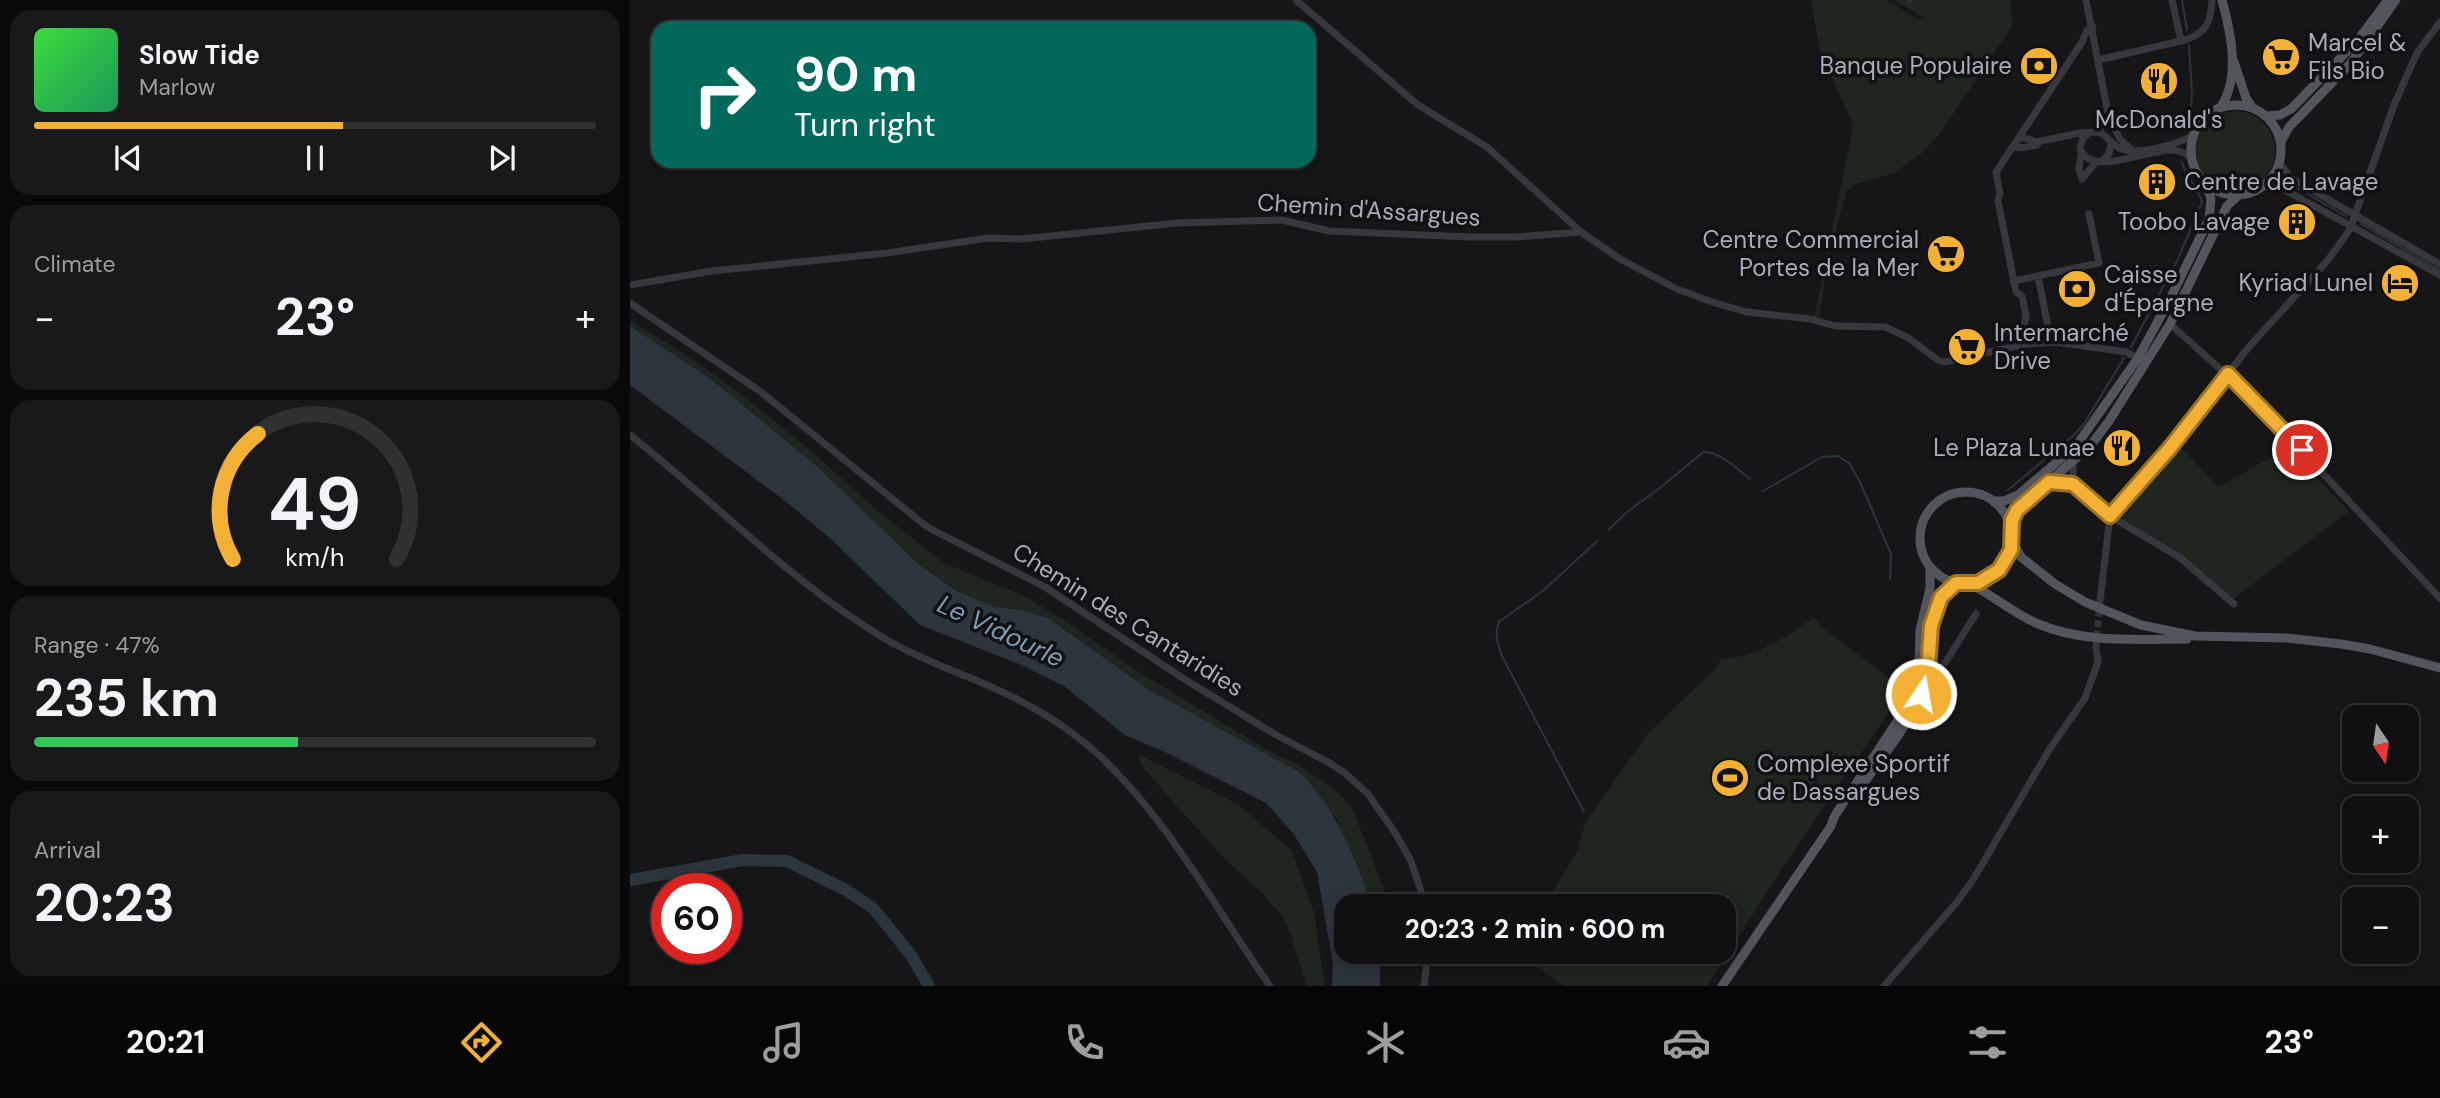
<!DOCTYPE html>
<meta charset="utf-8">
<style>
:root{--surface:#101012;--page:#19191b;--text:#f1f3f6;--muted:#9c9d9f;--line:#303032;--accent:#f2b134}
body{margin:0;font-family:"DM Sans",sans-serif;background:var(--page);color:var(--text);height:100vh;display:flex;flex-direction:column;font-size:26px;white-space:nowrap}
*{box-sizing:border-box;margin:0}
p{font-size:23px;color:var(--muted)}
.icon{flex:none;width:38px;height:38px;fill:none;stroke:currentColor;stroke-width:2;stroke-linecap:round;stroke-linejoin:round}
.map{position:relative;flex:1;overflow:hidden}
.side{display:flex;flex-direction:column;gap:10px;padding:10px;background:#09090a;width:630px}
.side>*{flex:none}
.hud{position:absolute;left:21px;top:21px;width:665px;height:147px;border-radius:21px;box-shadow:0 4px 18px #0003,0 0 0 2px var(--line);background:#00695c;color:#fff;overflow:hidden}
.needle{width:46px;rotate:167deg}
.buttons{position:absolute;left:1712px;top:705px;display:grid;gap:14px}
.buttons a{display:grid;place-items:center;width:77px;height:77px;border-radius:14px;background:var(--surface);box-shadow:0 4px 18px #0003,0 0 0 2px var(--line);font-size:35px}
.speed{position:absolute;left:21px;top:873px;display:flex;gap:14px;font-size:35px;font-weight:700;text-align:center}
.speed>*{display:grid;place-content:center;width:91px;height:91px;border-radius:50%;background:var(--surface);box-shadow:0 4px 18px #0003,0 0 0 2px var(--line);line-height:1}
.speed .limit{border:10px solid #d22;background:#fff;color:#111}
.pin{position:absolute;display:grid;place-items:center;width:60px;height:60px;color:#fff;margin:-30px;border:4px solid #fff;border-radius:50%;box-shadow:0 2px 7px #0007}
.me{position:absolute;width:77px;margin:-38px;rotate:12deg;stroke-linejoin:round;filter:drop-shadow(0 0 5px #0008)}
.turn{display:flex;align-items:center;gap:24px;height:147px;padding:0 28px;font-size:32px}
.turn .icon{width:91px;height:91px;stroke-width:2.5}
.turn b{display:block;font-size:49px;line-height:60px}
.big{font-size:52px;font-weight:700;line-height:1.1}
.side .tile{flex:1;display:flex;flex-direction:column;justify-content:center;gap:10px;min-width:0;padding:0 24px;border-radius:21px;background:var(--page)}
.side .dial{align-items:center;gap:0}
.dial svg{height:182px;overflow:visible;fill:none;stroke:var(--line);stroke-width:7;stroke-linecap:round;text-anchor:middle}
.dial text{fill:var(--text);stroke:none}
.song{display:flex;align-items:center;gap:21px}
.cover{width:84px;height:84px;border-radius:10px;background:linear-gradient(135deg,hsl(120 70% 55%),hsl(150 70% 35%))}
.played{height:7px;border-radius:4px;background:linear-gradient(90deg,var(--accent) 55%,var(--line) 55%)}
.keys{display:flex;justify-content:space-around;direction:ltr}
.heat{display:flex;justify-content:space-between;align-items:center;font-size:38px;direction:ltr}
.charge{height:10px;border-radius:5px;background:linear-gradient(90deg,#34c759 47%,var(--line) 0)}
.trip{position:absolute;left:704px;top:894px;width:402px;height:70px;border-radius:21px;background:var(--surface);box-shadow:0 4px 18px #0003,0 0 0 2px var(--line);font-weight:700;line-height:70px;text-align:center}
.dock{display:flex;height:112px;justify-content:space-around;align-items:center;background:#060607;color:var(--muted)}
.dock .icon{width:49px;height:49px}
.dock .active{color:var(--accent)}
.dock b{font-size:32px;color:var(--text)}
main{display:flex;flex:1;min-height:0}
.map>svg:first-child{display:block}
.green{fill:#1e261f}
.water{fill:#2c353c}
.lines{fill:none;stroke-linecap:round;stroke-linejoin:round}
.stream{stroke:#2c353c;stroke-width:2}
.river{stroke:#2c353c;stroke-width:12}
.minor-tunnel{stroke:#333438;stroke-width:7;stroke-dasharray:7 3.5;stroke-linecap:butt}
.minor{stroke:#37383d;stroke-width:7}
.major{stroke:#53555c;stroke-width:9}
.route-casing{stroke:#9d7322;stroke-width:18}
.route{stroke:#f2b134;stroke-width:12}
.labels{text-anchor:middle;stroke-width:7;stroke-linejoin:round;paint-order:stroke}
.poi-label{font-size:24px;fill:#a8adb8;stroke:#111113;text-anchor:start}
.street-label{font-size:24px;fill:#a8adb8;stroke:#111113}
.water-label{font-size:26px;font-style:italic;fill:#7f9bb3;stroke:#111113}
</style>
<main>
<section class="side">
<div class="tile">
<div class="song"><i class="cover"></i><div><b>Slow Tide</b><p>Marlow</p></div></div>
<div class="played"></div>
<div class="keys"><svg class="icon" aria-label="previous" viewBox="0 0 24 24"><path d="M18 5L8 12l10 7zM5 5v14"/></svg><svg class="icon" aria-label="pause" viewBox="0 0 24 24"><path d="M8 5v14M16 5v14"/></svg><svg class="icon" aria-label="next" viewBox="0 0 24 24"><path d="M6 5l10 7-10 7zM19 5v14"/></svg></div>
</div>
<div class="tile"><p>Climate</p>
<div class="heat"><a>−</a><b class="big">23°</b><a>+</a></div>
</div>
<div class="tile dial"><svg viewBox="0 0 100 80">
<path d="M14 69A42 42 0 1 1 86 69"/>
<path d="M14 69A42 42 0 0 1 25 14" stroke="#f2b134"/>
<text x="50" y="56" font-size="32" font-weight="700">49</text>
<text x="50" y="72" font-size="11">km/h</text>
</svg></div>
<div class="tile"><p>Range · 47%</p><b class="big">235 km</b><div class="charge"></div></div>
<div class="tile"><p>Arrival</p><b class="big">20:23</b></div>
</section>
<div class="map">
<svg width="1810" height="986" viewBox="0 0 1810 986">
<rect width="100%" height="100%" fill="#161618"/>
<path class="green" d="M1181,0H1256L1289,20L1294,18L1264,0H1383L1380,1L1383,25L1309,135L1292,153L1264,173L1226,184L1217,191L1198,258L1189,320L1184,318L1223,128L1221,120L1190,51Z
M1565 151a40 40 0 1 1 80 0a40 40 0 1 1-80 0Z
M0,320L56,355L102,387L178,448L250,513L314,563L394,596L431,618L512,674L641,752L667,764L706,790L722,808L761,906H742L706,817L521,691L418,618L393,610L364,607L339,598L286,562L190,469L81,379L0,326Z
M1549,445L1588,487L1658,448L1719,511L1602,600L1552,558L1492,519L1489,510Z
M1184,617L1191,627L1266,683L1270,696L1153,867L1077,986H934L886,952H1094V906H914L947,852L955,823L1018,733L1085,669L1091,659C1123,659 1159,636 1184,617Z
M509,755L609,805L662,851L684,913L695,986H676L661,935L653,917L632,893L593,857L537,795L511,765Z"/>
<path class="water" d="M0,326L81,379L190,469L286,562L327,591L364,607L393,610L418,618L521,691L669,772C708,811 724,855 742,906H716V952H750V986H702L703,964L687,872L663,833L636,803L535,752L495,735L434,686L389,664L290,625L202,540L159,504L0,385Z"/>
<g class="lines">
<path class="stream" d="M1552,0L1557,30
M1278,3L1281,0
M1559,45L1562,94L1560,118
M1662,185L1716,216
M1731,224L1810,270
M1501,347L1548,259L1572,202C1568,187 1555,177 1552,162
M1378,490L1444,435L1454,424L1494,358
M1133,491L1192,457L1208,456L1220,464L1230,482L1261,554L1260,579
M979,529L997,512L1035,484L1073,452C1091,452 1106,468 1120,479
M954,812L872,656C868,645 864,635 869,622L914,590L967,541"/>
<path class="river" d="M0,880L113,860L157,861L216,890L243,908L281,955L299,986"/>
<path class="minor-tunnel" d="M1466,648L1470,603"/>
<path class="minor" d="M666,0L788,105L857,147L951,232L990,259L1047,289L1085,303L1117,312L1180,319L1205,326L1255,327L1277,337L1308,360L1314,362L1396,344L1426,342L1496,352L1508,358
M1456,0L1479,118L1490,139L1501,149
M1551,41C1575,35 1581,24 1582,0
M1468,60L1551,41L1542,0
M1468,132C1479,136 1483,148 1495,150C1512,154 1548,144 1564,135
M1458,134L1453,138L1450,147C1457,179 1519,149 1541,150C1548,150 1555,153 1561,157
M1390,136L1406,142L1450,133L1468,132L1479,118
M1383,146L1391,148L1407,145
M1451,153L1449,169L1452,179
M1473,160L1479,154L1481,143
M1649,162L1661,178L1810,264
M1452,179L1466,162
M1631,187H1645L1655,190L1810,275
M1384,281L1469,263L1459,214
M0,285L82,271L257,253L358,238L392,239L547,223L652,220L699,231L840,237H886L951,232
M0,303L131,392L297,527L415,587L551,677L646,735L698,762L716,774L738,794L764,831L781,861L796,906
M1540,324L1618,394L1810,598
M1395,332L1418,327L1408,276
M1396,344L1394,326L1396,315L1392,296L1386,292L1368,201L1370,194L1366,172L1452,42L1457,30L1463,27
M0,435C86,503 162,583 257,640C298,664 345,677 387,699C416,714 445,733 470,756C539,821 586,909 640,986
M1419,482L1443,483L1480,516L1549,557L1604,604
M1443,483V462
M1480,516L1540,448L1618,348L1698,260L1720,229L1764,105L1787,53L1810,22
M1470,601L1480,516
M1315,663L1346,614
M794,986L798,952
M1254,986L1327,902L1343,880L1419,750L1455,698L1468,662L1466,648"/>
<path class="major" d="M1604,62L1616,98L1623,108
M1561 150a45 45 0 1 1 90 0a45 45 0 1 1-90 0Z
M1590,108C1611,78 1601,33 1592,0
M1636,116L1650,115L1661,109L1727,41L1758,0
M1651,142L1659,127L1721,63L1766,0
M1290 538a46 46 0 1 1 92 0a46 46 0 1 1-92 0Z
M1363,501H1374L1388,495L1446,446L1508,358L1541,297L1579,219L1581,199L1576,183
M1381,528L1387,510L1461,445L1479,421L1540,324L1597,206L1609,195
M1382,541L1391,557L1425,584L1455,602L1511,625L1565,636L1657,638L1711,644L1740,649L1810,668
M1340,584C1363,595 1383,613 1406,623C1454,644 1506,639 1557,639
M1232,786C1251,758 1279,725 1291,694C1304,658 1290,607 1326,584
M1092,986L1201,826L1204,817L1272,714L1284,690L1289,664L1290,630L1300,588V567"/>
</g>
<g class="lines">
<g class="route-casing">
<path id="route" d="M1291,694L1298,670L1301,626L1311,597L1326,583H1348L1369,570L1381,550L1382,520L1387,510L1419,482L1443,484L1480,516L1540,448L1598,374L1672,450"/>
</g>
<use href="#route" class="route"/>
</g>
<defs>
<g id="supermarket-disc" transform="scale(2.0125)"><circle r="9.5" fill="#f2b134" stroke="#111113"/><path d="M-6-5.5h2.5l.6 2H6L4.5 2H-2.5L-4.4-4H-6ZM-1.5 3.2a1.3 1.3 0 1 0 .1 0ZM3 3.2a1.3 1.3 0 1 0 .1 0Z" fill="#111"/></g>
<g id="bank-disc" transform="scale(2.0125)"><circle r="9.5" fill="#f2b134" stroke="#111113"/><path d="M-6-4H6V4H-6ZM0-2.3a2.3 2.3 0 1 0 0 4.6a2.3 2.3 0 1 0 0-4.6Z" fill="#111"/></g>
<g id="restaurant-disc" transform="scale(2.0125)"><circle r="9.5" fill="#f2b134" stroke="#111113"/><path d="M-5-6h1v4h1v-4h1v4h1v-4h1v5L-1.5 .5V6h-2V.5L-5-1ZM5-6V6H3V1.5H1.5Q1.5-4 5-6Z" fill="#111"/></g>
<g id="building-disc" transform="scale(2.0125)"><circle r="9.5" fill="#f2b134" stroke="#111113"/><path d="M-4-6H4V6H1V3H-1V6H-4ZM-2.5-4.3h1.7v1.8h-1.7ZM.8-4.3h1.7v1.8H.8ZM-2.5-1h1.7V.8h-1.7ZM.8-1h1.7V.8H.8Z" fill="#111"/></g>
<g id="hotel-disc" transform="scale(2.0125)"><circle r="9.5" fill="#f2b134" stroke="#111113"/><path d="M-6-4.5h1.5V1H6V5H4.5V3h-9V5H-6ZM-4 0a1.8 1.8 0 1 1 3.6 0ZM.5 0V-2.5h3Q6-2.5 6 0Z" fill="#111"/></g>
<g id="stadium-disc" transform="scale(2.0125)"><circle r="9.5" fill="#f2b134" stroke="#111113"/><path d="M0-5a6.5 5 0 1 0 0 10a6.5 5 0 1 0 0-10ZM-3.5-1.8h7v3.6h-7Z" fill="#111"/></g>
</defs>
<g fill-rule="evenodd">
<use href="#supermarket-disc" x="1651" y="57"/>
<use href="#bank-disc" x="1409" y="66"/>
<use href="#restaurant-disc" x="1529" y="81"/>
<use href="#building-disc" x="1527" y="182"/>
<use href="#building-disc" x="1667" y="222"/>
<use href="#supermarket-disc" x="1316" y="254"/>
<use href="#hotel-disc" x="1770" y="283"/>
<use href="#bank-disc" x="1447" y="289"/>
<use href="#supermarket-disc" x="1337" y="347"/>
<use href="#restaurant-disc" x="1492" y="448"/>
<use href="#stadium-disc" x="1100" y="778"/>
</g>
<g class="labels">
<g class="poi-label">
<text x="1678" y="51">Marcel &amp;<tspan x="1678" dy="28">Fils Bio</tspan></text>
<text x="1382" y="74" text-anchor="end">Banque Populaire</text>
<text x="1529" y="128" text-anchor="middle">McDonald's</text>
<text x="1554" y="190">Centre de Lavage</text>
<text x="1640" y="230" text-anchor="end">Toobo Lavage</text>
<text x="1289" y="248" text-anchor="end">Centre Commercial<tspan x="1289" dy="28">Portes de la Mer</tspan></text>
<text x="1474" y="283">Caisse<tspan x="1474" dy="28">d'Épargne</tspan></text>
<text x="1743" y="291" text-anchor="end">Kyriad Lunel</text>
<text x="1364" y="341">Intermarché<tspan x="1364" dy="28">Drive</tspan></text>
<text x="1465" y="456" text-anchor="end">Le Plaza Lunae</text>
<text x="1127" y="772">Complexe Sportif<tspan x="1127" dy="28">de Dassargues</tspan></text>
</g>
<g class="street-label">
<text transform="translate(739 210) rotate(4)" y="8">Chemin d'Assargues</text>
<text transform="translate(498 620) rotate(32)" y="8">Chemin des Cantaridies</text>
</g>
<g class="water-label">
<text transform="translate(371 631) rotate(25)" y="9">Le Vidourle</text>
</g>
</g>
</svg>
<div class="buttons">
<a><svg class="needle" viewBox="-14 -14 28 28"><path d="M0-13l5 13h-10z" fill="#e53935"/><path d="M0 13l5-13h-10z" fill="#9c9d9f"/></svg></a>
<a>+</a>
<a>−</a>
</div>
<div class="speed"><div class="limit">60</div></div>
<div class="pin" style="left:1672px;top:450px;background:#d93025"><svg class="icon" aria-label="arrive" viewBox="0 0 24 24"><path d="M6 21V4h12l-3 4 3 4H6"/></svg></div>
<svg class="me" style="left:1291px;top:694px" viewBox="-20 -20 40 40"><circle r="17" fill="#f2b134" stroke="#fff" stroke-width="3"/><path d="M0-11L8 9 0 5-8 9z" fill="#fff"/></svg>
<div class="trip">20:23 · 2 min · 600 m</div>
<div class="hud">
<div class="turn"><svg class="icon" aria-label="right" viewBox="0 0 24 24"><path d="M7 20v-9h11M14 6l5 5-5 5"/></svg><div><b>90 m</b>Turn right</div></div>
</div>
</div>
</main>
<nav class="dock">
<b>20:21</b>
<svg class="icon active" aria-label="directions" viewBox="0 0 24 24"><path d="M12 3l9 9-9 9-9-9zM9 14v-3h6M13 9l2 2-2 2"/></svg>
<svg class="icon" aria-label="music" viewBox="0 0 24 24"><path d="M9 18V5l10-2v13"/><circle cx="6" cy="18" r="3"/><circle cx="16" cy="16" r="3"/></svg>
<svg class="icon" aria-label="phone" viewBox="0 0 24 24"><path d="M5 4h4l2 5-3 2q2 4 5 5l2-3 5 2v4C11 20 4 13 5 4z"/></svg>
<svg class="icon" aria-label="climate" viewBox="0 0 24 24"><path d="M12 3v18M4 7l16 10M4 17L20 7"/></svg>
<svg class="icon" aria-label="car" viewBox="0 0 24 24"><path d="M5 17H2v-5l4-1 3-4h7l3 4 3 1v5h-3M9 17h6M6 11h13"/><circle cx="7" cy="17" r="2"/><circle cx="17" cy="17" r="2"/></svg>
<svg class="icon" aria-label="filters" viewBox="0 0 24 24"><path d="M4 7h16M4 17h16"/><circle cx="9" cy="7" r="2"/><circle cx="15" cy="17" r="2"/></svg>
<b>23°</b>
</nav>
